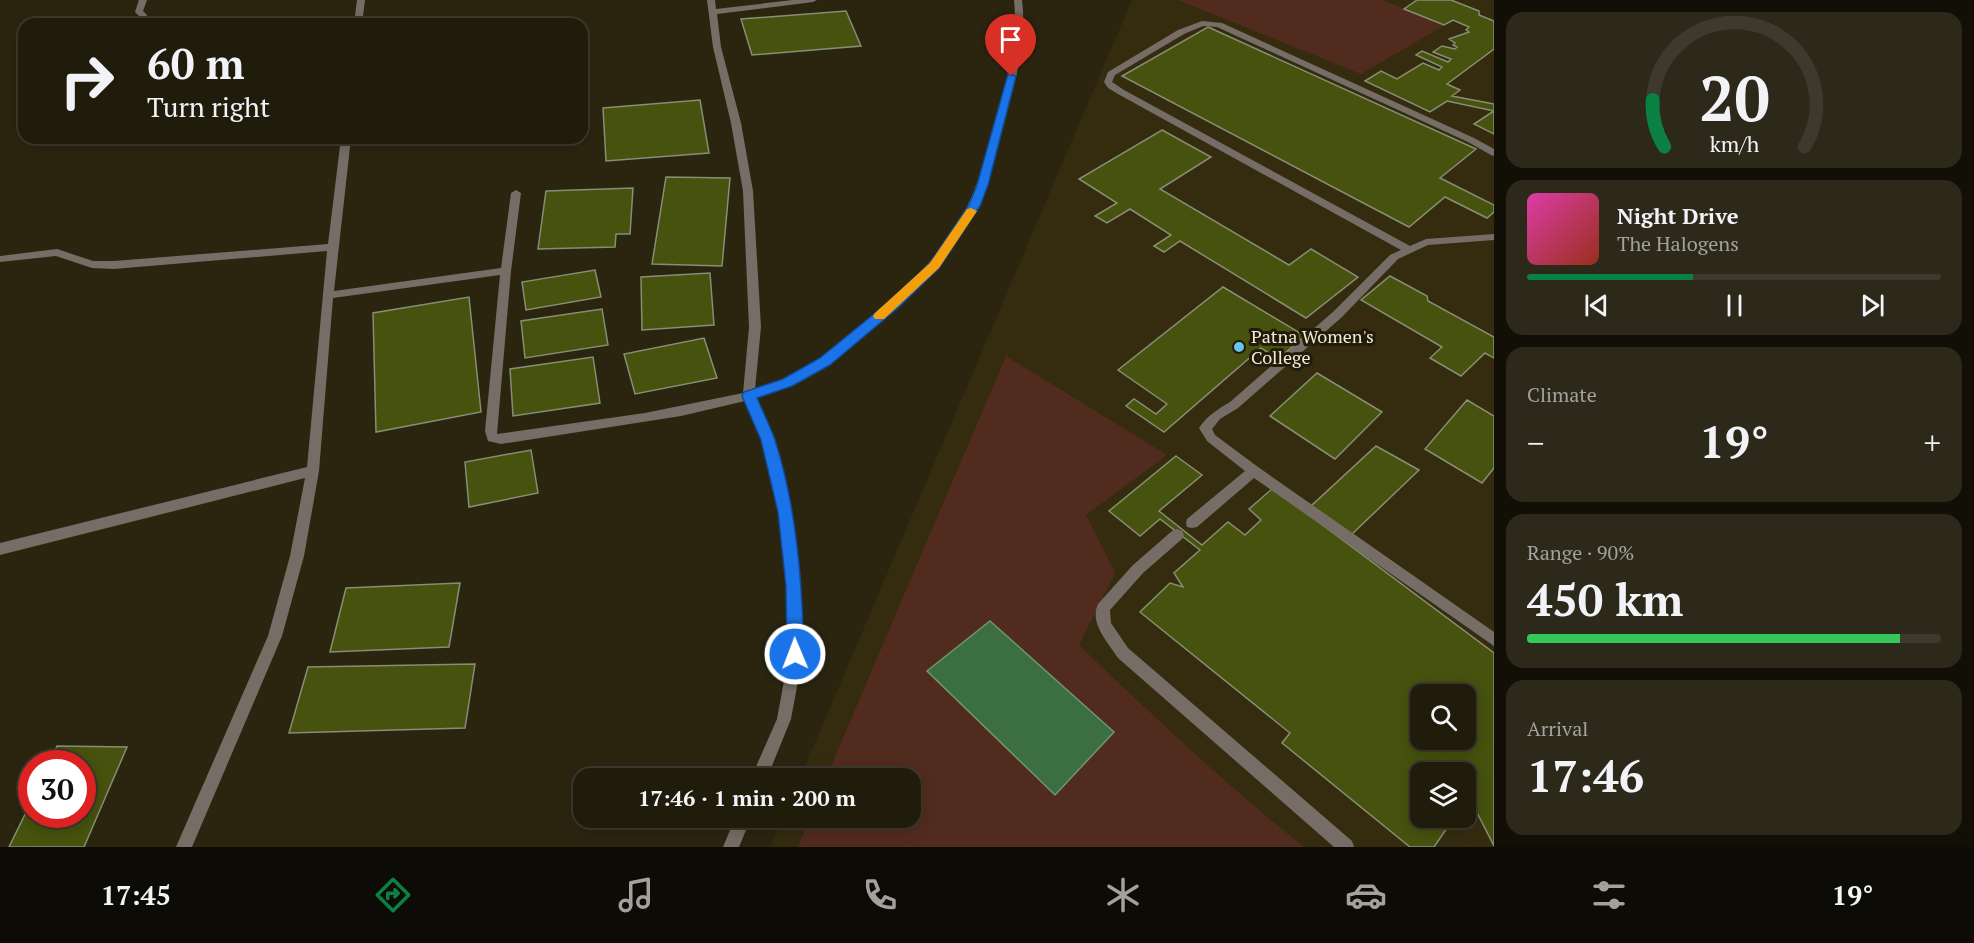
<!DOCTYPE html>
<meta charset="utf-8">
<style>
:root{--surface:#201c0c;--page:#2d291a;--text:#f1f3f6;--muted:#a2a19d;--line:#3d3a2d;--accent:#0b8043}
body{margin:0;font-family:"PT Serif",serif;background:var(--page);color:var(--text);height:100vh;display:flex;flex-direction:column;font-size:22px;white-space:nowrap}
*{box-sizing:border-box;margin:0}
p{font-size:20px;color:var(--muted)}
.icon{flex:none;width:33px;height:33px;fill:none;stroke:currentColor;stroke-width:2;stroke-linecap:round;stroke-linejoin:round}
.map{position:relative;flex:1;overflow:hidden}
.side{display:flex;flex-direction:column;gap:12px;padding:12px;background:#120f07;width:480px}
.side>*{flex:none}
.hud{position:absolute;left:18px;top:18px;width:570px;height:126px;border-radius:18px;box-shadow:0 3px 15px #0003,0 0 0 2px var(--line);background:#201c0c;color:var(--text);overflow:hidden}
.controls{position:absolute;left:1410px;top:684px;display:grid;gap:12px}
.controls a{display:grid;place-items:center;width:66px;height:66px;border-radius:12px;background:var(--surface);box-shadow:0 3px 15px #0003,0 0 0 2px var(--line);font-size:30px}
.speed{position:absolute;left:18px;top:750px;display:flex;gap:12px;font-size:30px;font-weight:700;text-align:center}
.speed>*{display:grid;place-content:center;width:78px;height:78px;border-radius:50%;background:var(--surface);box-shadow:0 3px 15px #0003,0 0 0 2px var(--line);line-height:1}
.speed .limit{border:9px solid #d22;background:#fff;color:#111}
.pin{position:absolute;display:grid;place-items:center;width:51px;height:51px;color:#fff;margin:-62px -26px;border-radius:50% 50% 50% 0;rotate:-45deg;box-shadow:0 0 6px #0007}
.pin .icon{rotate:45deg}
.me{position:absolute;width:66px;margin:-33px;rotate:359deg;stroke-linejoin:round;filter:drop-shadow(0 0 4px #0008)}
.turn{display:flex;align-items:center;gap:21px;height:126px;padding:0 30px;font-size:27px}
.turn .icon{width:78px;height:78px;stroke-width:2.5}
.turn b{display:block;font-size:42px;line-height:51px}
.big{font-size:45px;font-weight:600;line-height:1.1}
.side .widget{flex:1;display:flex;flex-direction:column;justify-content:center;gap:9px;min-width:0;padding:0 21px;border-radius:18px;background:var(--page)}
.side .dial{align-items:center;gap:0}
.dial svg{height:156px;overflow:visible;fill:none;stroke:var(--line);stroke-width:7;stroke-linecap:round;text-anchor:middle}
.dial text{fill:var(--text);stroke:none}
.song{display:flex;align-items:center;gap:18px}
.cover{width:72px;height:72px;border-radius:9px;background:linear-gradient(135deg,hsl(320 70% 55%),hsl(10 70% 35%))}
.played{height:6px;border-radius:3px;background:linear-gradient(90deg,var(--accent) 40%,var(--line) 40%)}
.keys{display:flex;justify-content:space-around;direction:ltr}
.heat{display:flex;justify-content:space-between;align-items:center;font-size:33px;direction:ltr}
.charge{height:9px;border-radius:4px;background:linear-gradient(90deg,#34c759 90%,var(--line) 0)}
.trip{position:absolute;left:573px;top:768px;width:348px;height:60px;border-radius:18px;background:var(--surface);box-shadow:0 3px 15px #0003,0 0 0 2px var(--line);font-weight:600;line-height:60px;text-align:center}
.dock{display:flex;height:96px;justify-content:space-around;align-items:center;background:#0d0b05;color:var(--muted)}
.dock .icon{width:42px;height:42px}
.dock .current{color:var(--accent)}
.dock b{font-size:27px;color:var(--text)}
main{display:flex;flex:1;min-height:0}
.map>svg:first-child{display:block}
.built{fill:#352c10;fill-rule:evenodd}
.green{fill:#522b1f}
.water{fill:#3b6f42;stroke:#719471;stroke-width:1.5}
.building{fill:#46520d;stroke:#878e76;stroke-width:1.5;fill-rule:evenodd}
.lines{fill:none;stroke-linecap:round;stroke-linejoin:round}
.lane{fill:#766e66;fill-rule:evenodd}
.street{fill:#766e66;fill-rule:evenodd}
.route{fill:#1a73e8;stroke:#114b97;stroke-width:1.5}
.slow{fill:#f59e0b}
.poi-dot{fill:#65c5ef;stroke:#211b07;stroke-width:2}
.labels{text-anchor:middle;stroke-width:6;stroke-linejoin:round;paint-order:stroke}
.poi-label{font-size:18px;fill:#efebde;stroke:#211b07;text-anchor:start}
</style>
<main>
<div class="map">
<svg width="1494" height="847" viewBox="0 0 1494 847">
<rect width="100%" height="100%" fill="#2b2510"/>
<path class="built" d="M1132,0H1494V847H770L783,818H910V778H800ZM1420,694H1466V740H1420ZM1420,772H1466V818H1420Z"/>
<path class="green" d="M1178,0H1382L1445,25L1361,74Z
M1006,356L1167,455L1086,515L1115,573L1079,645C1152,715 1225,784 1304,847H798L810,818H910V778H826Z"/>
<path class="water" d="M990,621L1114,732L1055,795L927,671Z"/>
<path class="building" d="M1417,0H1451L1479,11V15L1494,21V49L1447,84L1460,90L1452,96L1494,104V111L1447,101L1430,112L1365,81L1381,71L1397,79L1423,63L1439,70L1442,67L1416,55L1422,51L1448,62L1451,59L1433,52L1442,46L1455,49L1457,47L1453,45L1455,43L1449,39L1469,32L1466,30L1469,27L1453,20L1444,25L1404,9Z
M846,11L861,46L752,55L741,19Z
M1208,27L1476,149L1440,178L1494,205V212L1487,218L1445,197L1409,227L1122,76Z
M700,100L709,153L606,161L603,108Z
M1494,111V134L1474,124Z
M1162,130L1211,157L1160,189L1289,265L1311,249L1358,277L1306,318L1180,241L1164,252L1154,246L1171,235L1130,209L1107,223L1095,216L1117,203L1079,179Z
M666,177L730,178L722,266L652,264Z
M633,188L630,234H616L615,247L538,249L546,191Z
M595,270L601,297L526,310L522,282Z
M710,273L714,325L642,330L641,277Z
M1390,276L1427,296L1428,301L1494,337V358L1485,353L1461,376L1430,358L1442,347L1361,300Z
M1223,287L1305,336L1278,359L1261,348L1164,432L1126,406L1134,399L1156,414L1167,404L1118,370Z
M469,297L481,412L376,432L373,313Z
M602,309L608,345L525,358L521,321Z
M704,338L717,378L635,394L624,354Z
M593,357L600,403L513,416L510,369Z
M1317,373L1382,412L1335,459L1270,416Z
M1467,400L1494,416V468L1482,483L1425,449Z
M1376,446L1419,470L1351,535L1311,506Z
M531,450L538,493L469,507L465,462Z
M1176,456L1202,475L1159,511L1202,545L1228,522L1245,535L1261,520L1249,509L1273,488L1494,653V846L1469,797L1466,802V772H1420V818H1454L1434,847H1410L1282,743L1290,733L1140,612L1170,583L1183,587L1174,573L1200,550L1160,519L1140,536L1109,511ZM1420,694H1466V740H1420Z
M460,583L449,647L330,652L346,588Z
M475,664L465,728L289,733L308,667Z
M57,746L127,747L84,847H9L32,800V814H82V764H49Z"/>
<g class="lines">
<path class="lane" d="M1202,21L1222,23L1474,138L1494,149V156L1491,155L1468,142L1217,27L1203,26L1184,34L1115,75L1112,82L1124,90L1410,246L1426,239L1494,234V240L1428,245L1398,259L1342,317L1238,408L1220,419L1212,429L1215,435L1258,467L1494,632V646L1254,478L1197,527L1192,528L1187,527L1186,523L1187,519L1245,471L1207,441L1199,428C1207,416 1218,409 1230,402L1334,311L1390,255L1401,250L1118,94L1108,88L1104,82L1108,72L1178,30Z
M1177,529L1182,531L1184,535L1182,539L1143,573L1110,610L1111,623L1128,648L1352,841L1354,847H1334L1118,658C1108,642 1089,623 1098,604L1133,565L1172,531Z"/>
<path class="street" d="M139,0H147L143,11L147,15L144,24H136L139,16L135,12Z
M357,0H365L362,24H354Z
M707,0H715L716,9L793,0H817L813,2L717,14L721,47L741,123L753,191L761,327L755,389C771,384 787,379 802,371C822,359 839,344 857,329C895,297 935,264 960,220C979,187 988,149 998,112C1008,75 1018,39 1014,0H1022C1027,39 1017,75 1007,112C997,149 989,187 970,220C944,266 905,301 865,334C848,349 831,365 811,376C794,387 775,392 756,398L774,440L791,512L801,586L803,654L791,719L767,778H751L777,719L789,654L787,586L779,512L762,440L745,401L681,416L501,444L488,441L485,431L500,275L333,298L319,471L304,556L282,636L192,847H176L268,636L290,556L305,478L0,555V543L307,467L327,251L114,269L92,268L56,256L0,262V256L57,249L93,261H114L328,244L341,138H351L334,291L501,268L511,193L516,190L521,193L511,271L497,434L645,413L743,393L749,327L743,191L731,123L713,47Z
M735,818H751L739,847H723Z"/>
</g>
<path class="route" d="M1008,74L1016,76L988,185L980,206L939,268L899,307L830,365L792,386L757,398C763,412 770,426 775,440C797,509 802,582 804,654L801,659L795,662L790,659L787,654L786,586L778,512L761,440L742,396L744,392L783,379L820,358L890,301L930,263L969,205L977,185Z"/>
<path class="slow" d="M971,208L977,211L939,268L884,319H875L873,316L875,313L930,263L967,209Z"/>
<circle class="poi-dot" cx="1239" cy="347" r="6"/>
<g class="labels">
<g class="poi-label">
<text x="1251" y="343">Patna Women's<tspan x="1251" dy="21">College</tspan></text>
</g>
</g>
</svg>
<div class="controls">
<a><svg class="icon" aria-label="search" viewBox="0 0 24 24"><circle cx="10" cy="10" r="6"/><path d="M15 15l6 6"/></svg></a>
<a><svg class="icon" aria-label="layers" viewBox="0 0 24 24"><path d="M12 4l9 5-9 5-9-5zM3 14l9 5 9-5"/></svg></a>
</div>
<div class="speed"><div class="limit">30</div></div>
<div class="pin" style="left:1011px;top:76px;background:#d93025"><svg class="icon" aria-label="arrive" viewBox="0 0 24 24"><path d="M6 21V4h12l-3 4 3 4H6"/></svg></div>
<svg class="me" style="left:795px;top:654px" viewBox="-20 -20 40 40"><circle r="17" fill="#1a73e8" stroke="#fff" stroke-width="3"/><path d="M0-11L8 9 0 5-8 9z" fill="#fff"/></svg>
<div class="trip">17:46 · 1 min · 200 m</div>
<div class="hud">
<div class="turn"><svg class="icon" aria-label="right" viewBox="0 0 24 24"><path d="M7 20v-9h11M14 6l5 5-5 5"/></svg><div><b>60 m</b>Turn right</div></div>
</div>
</div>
<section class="side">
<div class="widget dial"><svg viewBox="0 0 100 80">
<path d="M14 69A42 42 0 1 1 86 69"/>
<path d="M14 69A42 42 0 0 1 8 45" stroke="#0b8043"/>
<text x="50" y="56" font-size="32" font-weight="700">20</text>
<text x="50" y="72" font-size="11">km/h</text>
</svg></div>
<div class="widget">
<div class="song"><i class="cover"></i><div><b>Night Drive</b><p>The Halogens</p></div></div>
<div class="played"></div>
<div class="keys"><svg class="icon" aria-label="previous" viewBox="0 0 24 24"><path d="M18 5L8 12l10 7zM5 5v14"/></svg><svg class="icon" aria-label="pause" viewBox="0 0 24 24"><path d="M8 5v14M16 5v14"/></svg><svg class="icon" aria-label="next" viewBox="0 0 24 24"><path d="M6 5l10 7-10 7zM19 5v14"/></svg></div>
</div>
<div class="widget"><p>Climate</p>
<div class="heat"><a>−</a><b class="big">19°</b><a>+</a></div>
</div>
<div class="widget"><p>Range · 90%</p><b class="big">450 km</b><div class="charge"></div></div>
<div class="widget"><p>Arrival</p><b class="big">17:46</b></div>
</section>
</main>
<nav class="dock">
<b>17:45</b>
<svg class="icon current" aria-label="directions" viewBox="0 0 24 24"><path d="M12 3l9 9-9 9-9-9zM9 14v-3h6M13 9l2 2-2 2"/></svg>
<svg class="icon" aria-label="music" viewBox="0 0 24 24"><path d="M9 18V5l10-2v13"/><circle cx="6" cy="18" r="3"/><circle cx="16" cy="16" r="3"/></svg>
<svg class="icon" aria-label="phone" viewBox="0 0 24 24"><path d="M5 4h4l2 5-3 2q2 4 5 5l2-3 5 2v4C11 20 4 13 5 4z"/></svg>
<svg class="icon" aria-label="climate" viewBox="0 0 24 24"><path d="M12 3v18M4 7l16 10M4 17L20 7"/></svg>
<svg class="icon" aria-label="car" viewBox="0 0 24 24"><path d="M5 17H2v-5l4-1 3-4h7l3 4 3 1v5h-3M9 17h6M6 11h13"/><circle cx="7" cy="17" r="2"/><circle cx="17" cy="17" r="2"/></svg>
<svg class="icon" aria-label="filters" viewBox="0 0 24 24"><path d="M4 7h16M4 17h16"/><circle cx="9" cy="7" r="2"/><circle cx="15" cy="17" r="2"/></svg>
<b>19°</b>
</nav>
